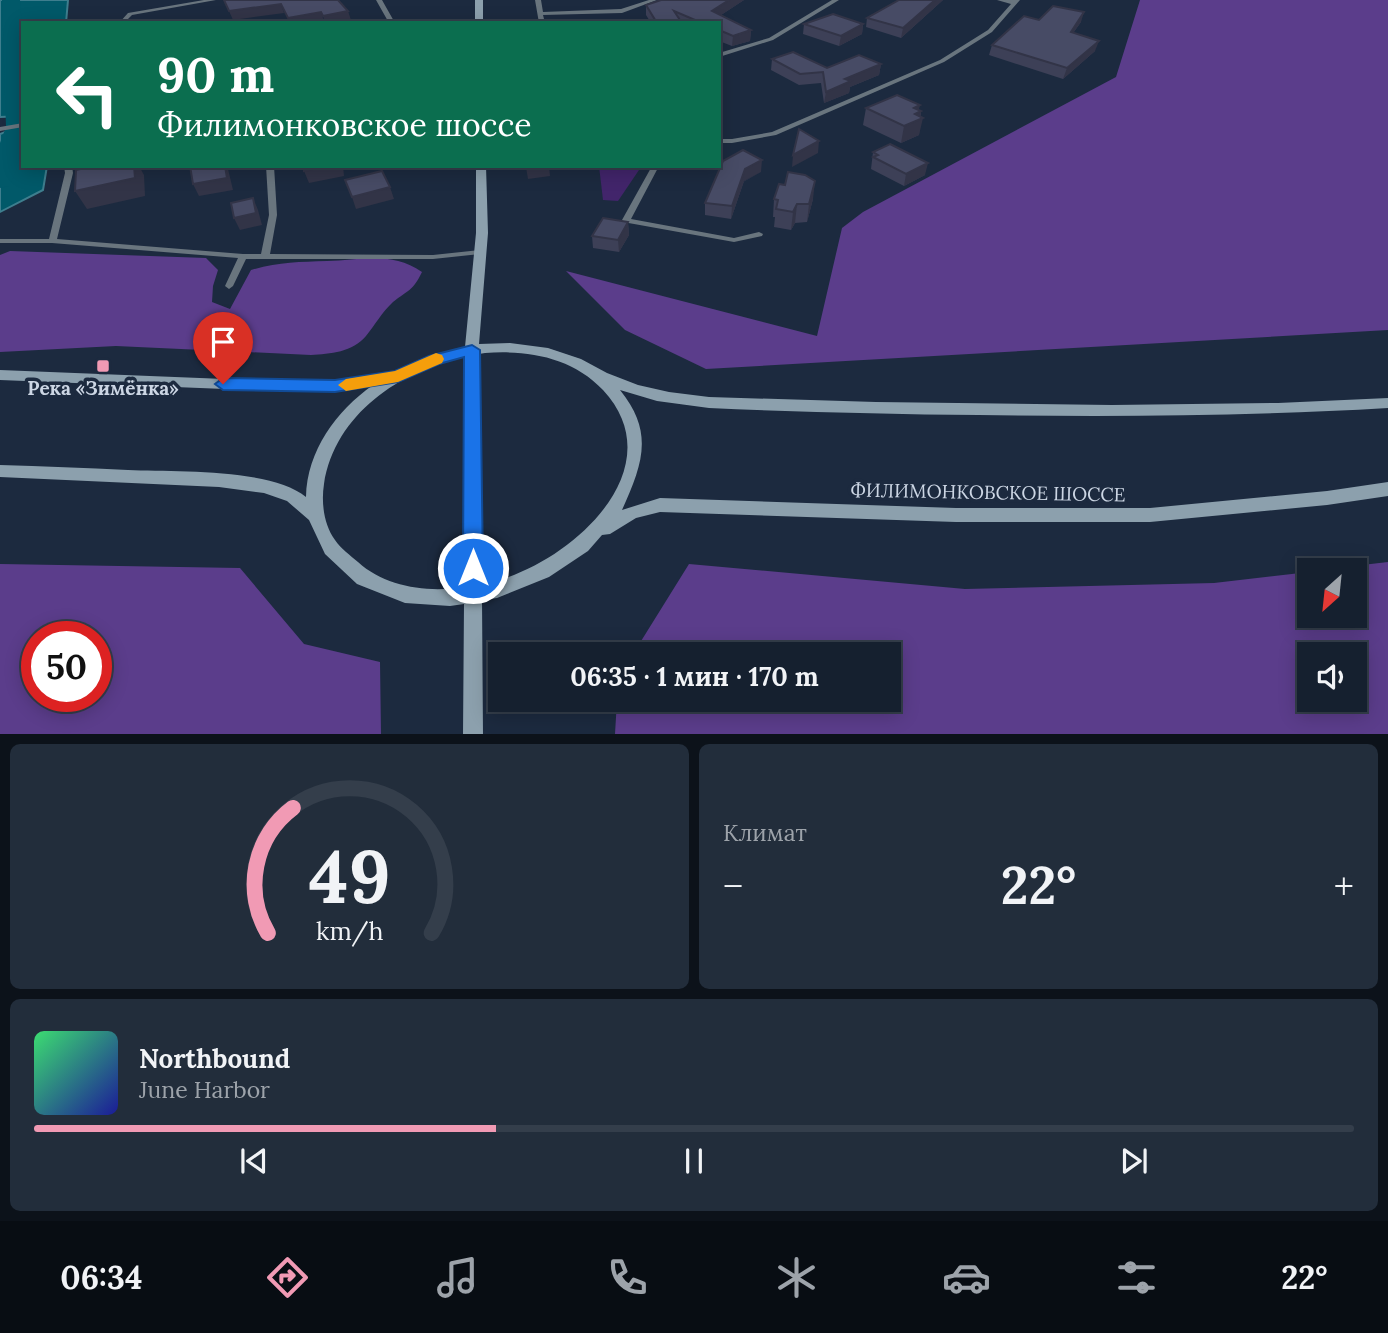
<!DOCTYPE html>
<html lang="ru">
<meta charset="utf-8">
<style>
:root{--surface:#15202f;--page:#222d3b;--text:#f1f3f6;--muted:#9da3aa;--line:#343e4b;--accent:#f19ab4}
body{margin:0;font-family:Lora,serif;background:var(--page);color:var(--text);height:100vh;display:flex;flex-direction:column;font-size:26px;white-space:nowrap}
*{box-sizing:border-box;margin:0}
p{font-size:23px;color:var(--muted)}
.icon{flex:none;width:38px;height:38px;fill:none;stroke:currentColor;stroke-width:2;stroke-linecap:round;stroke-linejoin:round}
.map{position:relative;height:734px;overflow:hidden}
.details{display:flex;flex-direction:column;gap:10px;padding:10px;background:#0c121a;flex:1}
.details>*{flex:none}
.guide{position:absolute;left:21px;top:21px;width:700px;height:147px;border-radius:0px;box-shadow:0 4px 18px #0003,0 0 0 2px var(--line);background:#0b6e4f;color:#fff;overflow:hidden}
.needle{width:46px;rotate:207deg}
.fabs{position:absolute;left:1297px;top:558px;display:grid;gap:14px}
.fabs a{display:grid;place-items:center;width:70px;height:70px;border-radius:0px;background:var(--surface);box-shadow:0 4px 18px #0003,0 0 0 2px var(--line);font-size:35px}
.speed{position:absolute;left:21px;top:621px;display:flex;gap:14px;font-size:35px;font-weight:700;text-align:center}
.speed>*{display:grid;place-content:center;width:91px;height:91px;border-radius:50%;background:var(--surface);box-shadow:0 4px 18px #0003,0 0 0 2px var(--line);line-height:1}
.speed .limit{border:10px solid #d22;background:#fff;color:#111}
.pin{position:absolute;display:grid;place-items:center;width:60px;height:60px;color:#fff;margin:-72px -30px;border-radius:50% 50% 50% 0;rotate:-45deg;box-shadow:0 0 7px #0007}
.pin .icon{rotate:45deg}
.me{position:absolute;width:77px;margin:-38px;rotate:0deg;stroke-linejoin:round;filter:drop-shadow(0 0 5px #0008)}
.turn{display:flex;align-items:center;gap:24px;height:147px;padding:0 21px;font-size:32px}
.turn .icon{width:91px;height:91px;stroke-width:2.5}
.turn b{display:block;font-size:49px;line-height:60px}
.big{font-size:52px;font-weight:700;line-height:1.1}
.details .widget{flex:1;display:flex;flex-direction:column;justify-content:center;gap:10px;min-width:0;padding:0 24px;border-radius:10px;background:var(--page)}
.details .dial{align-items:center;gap:0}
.dial svg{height:182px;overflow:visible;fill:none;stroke:var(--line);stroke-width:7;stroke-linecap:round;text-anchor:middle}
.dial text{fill:var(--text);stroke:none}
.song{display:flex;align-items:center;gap:21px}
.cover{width:84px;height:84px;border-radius:10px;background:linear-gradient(135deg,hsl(140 70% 55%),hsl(240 70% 35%))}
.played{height:7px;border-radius:4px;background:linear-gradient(90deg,var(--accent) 35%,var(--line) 35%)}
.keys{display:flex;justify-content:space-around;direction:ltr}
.heat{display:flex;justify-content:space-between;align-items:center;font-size:38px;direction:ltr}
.details .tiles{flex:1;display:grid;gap:10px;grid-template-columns:1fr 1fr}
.widget:last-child{grid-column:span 2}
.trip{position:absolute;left:488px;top:642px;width:413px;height:70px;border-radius:0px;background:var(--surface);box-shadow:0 4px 18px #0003,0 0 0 2px var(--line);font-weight:700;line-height:70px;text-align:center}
.dock{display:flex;height:112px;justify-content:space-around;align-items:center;background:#080d13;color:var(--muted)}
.dock .icon{width:49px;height:49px}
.dock .selected{color:var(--accent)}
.dock b{font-size:32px;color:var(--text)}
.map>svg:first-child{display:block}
.green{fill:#42256b}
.forest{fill:#5b3d8b;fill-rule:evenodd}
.water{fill:#015969;stroke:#3e7e8e;stroke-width:2}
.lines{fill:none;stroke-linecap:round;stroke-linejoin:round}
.river{fill:#015969;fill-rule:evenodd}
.lane{fill:#69757e;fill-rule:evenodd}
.secondary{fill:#8ca0ad;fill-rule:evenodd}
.wall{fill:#3d4057}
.shaded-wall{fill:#323447}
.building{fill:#474b65;stroke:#323447;stroke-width:2}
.route{fill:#1a73e8;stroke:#114b97;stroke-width:2}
.slow{fill:#f59e0b}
.poi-dot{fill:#f19ab4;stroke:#1c2a3f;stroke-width:2.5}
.labels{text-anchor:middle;stroke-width:7;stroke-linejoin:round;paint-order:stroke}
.poi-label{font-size:19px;font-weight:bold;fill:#ccd6e4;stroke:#1c2a3f}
.street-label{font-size:19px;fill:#ccd6e4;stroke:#1c2a3f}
</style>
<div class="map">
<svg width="1388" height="735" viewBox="0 0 1388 735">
<rect width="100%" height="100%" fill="#1c2a3f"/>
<path class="green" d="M599,166H601L639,170L618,201L603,200Z"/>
<path class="forest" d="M1140,0H1388V330L706,369L625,330L566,271L817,336L842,228L863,212L1116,77Z
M10,251L206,258L218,270L213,286L212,302L230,309L251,270C278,262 299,262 327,261C361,260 392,251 422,272C413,291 408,290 393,302C382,312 375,325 366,336C353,352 330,354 311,355L116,346L0,352V255Z
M1388,562V734H615L617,700H889V654H633L689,564L965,589L1214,583L1309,572V616H1354V570H1319ZM1309,654H1354V700H1309Z
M0,564L240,568L304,644L380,662L381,734H0ZM96,637V696H37V637Z"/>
<path class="water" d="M0,0H68L66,23H23V116L0,117Z
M18,127H23V166H47L43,190L0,212V134Z"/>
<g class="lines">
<path class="river" d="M2,0H20C23,43 33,152 9,186L0,188V143L6,127Z"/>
<path class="lane" d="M204,0H216L132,15L124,23H119L128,13Z
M376,0H382L395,23H389Z
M535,0H541L543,12L621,9L649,0H657L622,13L543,15L545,23H539Z
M832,0H839L773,40L719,57V53L769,38Z
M997,0H1020L992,32L944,62L776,135L732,143H719V139H732L772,132L940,60L988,30L1011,4Z
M23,123V127L0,131V127Z
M64,166H72L73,173L57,239L243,254H261L269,215L266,166H274L277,215L270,254L433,255L480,250L484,252L480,254L433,259H246L233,286L229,289L225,286L238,258L52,243H0V239H49L65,173Z
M652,166H659L631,219L734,238L759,232L763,234L762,236L734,242L623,222L622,220Z"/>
<path class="secondary" d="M475,0H483V23H475Z
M476,166H486L488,233L479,344L510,343L548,348L581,359L607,373L638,385L669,392L709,397L876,402L1112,405L1278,403L1388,398V408C1252,416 1116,417 979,415C889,414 799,412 709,408L657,401L620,390C655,433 642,465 622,510L660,498L956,508H1150L1327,491L1388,482V496L1327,505L1150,522H956L660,512L636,518L610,534L602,535L588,551L549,577L497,598L482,600L483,735H463L464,604L450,606L405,603L357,584L325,554L309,520L287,501L264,493L219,487L0,477V465C43,466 86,468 128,470C174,472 271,468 306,497C307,451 336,411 373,385L335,391L303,392L0,380V370L303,382L335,381L394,372L440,353L465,347L476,233ZM485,353C528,350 572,357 603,390C679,472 561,571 482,584L479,354ZM465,356L464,587C428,593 385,587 358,562C350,555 341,549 335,540C324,525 321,503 324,484C335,414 400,371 465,356Z"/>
</g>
<path class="wall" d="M661,0H744L721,15L751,30L750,41L732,46L719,41V23H651L646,15V5Z
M899,0H943L901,38L866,27L867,18Z
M1081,22L1073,33L1095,51L1063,79L989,55L992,45Z
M804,24H863L862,34L839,46L803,34Z
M772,59L827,68L881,64L879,75L850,87L849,93L824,103L821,83L799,85L771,70Z
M866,108L919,110L921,111L919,135L901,143L863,125Z
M873,152L925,175L904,186L871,169Z
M761,172L744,181L731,219L705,215V203Z
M774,199H813L807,222L795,223L791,230L774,227L775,217H773Z
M628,222L629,235L619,252L593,248L592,236Z"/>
<path class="shaded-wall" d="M729,0H744L712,21V11Z
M935,0H943L901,38L903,28Z
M281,4L284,13L233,20L229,11Z
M348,11L351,20L339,23H325L323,16Z
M321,12L324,21L316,23H289L288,18Z
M1084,12L1081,22L1067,42L1071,32Z
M863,24L862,34L839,46L841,36Z
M751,30L750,41L732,46L733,36Z
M1099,41L1095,51L1063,79L1067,68Z
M881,64L879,75L850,87L849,93L824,103L826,92L845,79Z
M920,105L918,113L921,111L920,119L923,118L919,135L901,143L904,126L914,108Z
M819,141L818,153L792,167L793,155Z
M762,160L761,172L744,181L731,219L732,206L745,169Z
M928,163L925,175L904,186L906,174Z
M72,166H95L80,178Z
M134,166H139L144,175L145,196L87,209L75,191Z
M225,166L236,167L228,169L233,190L199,196L193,184Z
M327,166H343L344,176L309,183L304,171Z
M532,166H549L550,176L528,179L526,167Z
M815,181L813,199L807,222L809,204Z
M390,187L394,199L356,209L352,197Z
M253,198L258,210L262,225L240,230L234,218Z
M797,204L795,223L791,230L793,212Z
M628,222L629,235L619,252L618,240Z"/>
<path class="building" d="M224,0H338L348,11L323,16L321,12L288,18L281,4L229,11Z
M661,0H729L712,11L751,30L733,36L719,30V23H702L674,11L682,23H657L646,5Z
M899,0H935L903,28L867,18Z
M1053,6L1084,12L1071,32L1099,41L1067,68L992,45L1024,16L1039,20Z
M833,14L863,24L841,36L804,24Z
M243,20L244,23H228Z
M793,52L827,68L859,55L881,64L845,79L851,81L826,92L823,72L800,74L772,59Z
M897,95L920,105L914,108L921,111L915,114L923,118L904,126L866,108Z
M799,129L819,141L793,155Z
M890,144L928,163L906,174L873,157L878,155L873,152Z
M743,150L762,160L745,169L732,206L705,203L723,161Z
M94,166H134L135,178L75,191L76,170Z
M190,166H225L227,178L193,184Z
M304,166H327L304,171Z
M382,171L390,187L352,197L345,180Z
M788,172L805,175L815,181L809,204H797L793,212L776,209L778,200L774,199L779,184L785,185Z
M253,198L256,213L234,218L231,203Z
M603,218L628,222L618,240L592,236Z"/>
<path class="route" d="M472,345L480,350L483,568L480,574L473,576L466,574L463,568L464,357L439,364L398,382L335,392L223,390L215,384L223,378L335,380L395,371L429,356Z"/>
<path class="slow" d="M436,353L442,355L444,359L442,363L398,382L346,391L338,385L346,379L395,371Z"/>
<rect class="poi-dot" x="96" y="359" width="14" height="14" rx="3.5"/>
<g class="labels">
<g class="poi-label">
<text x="103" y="395">Река «Зимёнка»</text>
</g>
<g class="street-label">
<text transform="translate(988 492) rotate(1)" y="7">ФИЛИМОНКОВСКОЕ ШОССЕ</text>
</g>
</g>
</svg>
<div class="fabs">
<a><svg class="needle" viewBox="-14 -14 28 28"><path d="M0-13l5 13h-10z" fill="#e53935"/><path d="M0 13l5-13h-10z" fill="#9da3aa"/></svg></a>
<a><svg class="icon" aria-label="sound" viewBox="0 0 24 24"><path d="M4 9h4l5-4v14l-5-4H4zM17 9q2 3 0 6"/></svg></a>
</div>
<div class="speed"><div class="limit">50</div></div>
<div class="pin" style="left:223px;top:384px;background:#d93025"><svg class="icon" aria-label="arrive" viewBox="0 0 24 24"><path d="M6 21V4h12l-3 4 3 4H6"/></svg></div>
<svg class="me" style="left:473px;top:568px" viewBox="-20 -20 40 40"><circle r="17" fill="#1a73e8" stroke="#fff" stroke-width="3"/><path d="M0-11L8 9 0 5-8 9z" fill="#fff"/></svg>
<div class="trip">06:35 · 1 мин · 170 m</div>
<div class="guide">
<div class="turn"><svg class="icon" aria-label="left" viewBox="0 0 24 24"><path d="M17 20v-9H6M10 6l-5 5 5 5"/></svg><div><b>90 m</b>Филимонковское шоссе</div></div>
</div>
</div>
<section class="details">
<div class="tiles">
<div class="widget dial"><svg viewBox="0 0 100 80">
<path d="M14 69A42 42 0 1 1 86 69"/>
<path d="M14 69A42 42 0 0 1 25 14" stroke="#f19ab4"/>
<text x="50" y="56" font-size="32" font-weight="700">49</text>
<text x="50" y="72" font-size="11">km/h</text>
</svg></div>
<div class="widget"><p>Климат</p>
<div class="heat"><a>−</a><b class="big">22°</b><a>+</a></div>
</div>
<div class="widget">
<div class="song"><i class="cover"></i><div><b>Northbound</b><p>June Harbor</p></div></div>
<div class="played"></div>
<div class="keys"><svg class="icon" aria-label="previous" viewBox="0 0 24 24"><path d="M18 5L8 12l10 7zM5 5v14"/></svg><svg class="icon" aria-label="pause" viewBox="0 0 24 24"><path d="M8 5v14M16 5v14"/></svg><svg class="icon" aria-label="next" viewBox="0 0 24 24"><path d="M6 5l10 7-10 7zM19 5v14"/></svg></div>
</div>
</div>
</section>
<nav class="dock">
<b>06:34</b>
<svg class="icon selected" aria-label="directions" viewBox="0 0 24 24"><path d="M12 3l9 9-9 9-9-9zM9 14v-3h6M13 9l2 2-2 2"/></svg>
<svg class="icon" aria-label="music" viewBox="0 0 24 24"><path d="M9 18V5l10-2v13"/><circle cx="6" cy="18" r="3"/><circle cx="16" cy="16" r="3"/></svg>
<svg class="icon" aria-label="phone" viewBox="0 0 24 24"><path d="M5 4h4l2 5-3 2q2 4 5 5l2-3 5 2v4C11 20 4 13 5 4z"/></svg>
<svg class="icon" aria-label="climate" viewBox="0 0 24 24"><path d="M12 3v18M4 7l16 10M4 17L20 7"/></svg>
<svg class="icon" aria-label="car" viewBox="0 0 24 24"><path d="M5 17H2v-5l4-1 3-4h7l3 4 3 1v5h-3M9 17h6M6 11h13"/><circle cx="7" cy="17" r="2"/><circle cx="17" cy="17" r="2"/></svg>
<svg class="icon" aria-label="filters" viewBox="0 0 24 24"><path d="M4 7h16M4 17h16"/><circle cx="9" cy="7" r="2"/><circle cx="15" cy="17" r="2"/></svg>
<b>22°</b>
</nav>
